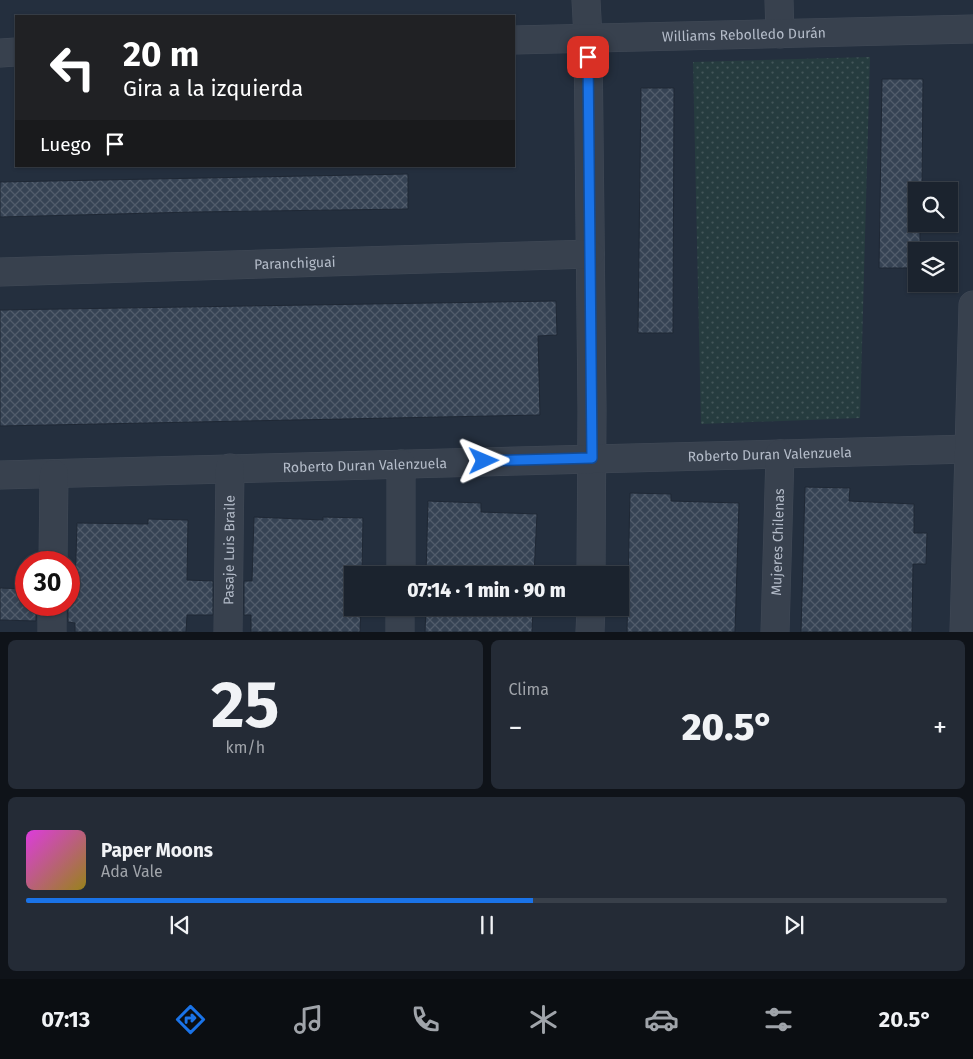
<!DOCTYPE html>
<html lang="es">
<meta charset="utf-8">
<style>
:root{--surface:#1b232e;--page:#242b36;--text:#f1f3f6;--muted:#a0a4aa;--line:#39404a;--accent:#1a73e8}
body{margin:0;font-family:"Fira Sans",sans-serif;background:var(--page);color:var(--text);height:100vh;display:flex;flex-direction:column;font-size:19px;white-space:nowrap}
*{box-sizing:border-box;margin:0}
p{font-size:16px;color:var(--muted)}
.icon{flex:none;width:28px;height:28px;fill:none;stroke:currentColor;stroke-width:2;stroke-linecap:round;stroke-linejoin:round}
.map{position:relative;height:632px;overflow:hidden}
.side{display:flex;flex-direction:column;gap:8px;padding:8px;background:#0f1319;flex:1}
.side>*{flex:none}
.top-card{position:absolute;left:15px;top:15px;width:500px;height:152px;border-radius:0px;box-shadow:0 1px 4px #0004,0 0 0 1px var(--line);background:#202124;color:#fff;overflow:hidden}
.controls{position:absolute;left:908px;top:182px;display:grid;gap:10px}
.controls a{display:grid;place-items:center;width:50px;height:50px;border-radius:0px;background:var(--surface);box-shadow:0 1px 4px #0004,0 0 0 1px var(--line);font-size:25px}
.speed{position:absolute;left:15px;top:551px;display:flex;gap:10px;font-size:25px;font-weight:700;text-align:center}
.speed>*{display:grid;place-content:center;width:65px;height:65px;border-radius:50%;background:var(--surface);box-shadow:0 1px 4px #0004,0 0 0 1px var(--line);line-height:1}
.speed .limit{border:8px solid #d22;background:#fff;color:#111}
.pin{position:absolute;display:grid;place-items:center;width:42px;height:42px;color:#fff;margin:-21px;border-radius:10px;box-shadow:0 2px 8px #0006}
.me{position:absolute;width:55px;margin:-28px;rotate:89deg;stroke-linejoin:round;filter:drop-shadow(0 0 4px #0008)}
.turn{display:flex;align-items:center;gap:18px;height:105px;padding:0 25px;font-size:22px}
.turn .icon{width:65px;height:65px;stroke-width:2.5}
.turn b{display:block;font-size:35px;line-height:42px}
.then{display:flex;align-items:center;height:48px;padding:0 25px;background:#0003;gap:10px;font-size:19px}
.big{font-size:38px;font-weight:800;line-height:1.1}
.side .widget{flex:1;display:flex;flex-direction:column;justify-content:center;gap:8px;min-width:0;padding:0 18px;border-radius:8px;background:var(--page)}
.side .dial{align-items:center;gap:0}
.dial b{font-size:65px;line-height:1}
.song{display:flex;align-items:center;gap:15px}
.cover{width:60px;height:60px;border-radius:8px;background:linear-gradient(135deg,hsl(300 70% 55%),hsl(50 70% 35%))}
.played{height:5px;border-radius:2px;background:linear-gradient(90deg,var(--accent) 55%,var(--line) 55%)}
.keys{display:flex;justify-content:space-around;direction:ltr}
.heat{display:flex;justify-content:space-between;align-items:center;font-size:28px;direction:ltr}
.side .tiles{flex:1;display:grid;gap:8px;grid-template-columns:1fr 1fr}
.widget:last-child{grid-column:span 2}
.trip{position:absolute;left:344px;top:566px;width:285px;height:50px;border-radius:0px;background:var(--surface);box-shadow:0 1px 4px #0004,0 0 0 1px var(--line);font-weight:800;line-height:50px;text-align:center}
.tabs{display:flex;height:80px;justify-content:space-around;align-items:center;background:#0b0e12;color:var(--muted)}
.tabs .icon{width:35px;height:35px}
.tabs .current{color:var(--accent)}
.tabs b{font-size:22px;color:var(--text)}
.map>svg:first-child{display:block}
.grass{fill:url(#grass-dots)}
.building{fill:url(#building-cross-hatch);stroke:#1f2835}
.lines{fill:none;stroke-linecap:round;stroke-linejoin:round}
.minor-casing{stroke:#414a57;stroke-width:29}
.minor{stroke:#38414e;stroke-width:28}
.route-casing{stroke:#114b97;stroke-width:12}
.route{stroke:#1a73e8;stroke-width:9}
.labels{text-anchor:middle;stroke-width:5;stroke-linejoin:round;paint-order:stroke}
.street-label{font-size:14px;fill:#b4bcc9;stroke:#1d2633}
</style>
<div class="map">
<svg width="973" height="632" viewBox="0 0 973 632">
<defs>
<pattern id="grass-dots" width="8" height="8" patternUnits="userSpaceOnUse" patternTransform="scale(1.25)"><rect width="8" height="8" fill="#263c3f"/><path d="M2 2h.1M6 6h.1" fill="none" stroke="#435659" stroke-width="1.8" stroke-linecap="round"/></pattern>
<pattern id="building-cross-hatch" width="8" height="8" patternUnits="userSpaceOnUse" patternTransform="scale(1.25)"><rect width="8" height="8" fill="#364354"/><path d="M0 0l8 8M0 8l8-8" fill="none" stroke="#515c6b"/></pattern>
</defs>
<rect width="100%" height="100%" fill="#242f3e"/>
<path class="grass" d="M870,57L860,418L701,424L693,62Z"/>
<path class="building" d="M882,79H923L922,191H916V224H920V251H916V268H879Z
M641,88H674L673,333H638Z
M408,174V209L194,212L0,217V182Z
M556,301L557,335L538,336L540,415L0,426V310Z
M805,487L850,488L849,501L914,504V533H927L926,564H913L912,632H801Z
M630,493L671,494V501L739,503L735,632H627Z
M428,501L481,503V512L537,514L534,575H426Z
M254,517L323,520V517L363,518L362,575H352V608H361L360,632H251V615H244V581H252Z
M148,519L188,520L187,580L213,581V615H187L186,632H75V623L68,622V605L69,590H75L77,523L148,524Z
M0,588L26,589V605H36V621L0,620Z
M426,608H533L532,632H425Z"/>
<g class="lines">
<g class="minor-casing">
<g id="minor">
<path d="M586,0L588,38L592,410L591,575"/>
<path d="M779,0L780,34"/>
<path id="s1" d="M514,40L973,29"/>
<path d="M0,53L16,52"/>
<path id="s2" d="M0,272L590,254"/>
<path id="s3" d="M0,475L969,449"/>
<path d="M53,562L54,474"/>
<path d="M401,575V464"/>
<path d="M52,632V605"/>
<path id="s4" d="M228,632L230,468"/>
<path d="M400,632V608"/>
<path d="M590,632L591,608"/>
<path id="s5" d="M775,632L780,454"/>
<path d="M964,632L973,305"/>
</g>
</g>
<use href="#minor" class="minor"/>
</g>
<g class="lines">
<g class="route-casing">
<path id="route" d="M484,461L592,458L588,57"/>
</g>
<use href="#route" class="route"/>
</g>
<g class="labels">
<g class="street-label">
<text dy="5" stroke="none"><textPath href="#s1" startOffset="230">Williams Rebolledo Durán</textPath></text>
<text dy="5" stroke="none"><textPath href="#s2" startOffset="295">Paranchiguai</textPath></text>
<text dy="5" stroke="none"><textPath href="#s3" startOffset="770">Roberto Duran Valenzuela</textPath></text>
<text dy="5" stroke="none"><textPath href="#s3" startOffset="365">Roberto Duran Valenzuela</textPath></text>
<text dy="5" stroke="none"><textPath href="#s5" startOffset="90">Mujeres Chilenas</textPath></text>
<text dy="5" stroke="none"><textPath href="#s4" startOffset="82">Pasaje Luis Braile</textPath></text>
</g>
</g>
</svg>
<div class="controls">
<a><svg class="icon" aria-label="search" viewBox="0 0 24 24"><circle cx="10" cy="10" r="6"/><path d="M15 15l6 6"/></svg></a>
<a><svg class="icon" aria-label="layers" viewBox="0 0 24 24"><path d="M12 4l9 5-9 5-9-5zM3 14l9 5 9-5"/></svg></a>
</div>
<div class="speed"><div class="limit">30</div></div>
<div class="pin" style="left:588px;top:57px;background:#d93025"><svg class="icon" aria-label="arrive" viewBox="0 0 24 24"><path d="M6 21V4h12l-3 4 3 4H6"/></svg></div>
<svg class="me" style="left:484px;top:461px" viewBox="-20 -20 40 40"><path d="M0-17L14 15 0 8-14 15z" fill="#1a73e8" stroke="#fff" stroke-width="4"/></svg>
<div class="trip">07:14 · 1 min · 90 m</div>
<div class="top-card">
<div class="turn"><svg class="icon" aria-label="left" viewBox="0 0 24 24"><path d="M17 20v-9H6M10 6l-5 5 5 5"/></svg><div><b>20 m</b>Gira a la izquierda</div></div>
<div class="then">Luego<svg class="icon" aria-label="arrive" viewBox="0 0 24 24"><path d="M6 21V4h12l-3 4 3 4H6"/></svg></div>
</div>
</div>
<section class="side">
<div class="tiles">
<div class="widget dial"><b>25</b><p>km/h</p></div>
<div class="widget"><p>Clima</p>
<div class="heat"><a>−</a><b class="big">20.5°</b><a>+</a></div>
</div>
<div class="widget">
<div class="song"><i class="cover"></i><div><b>Paper Moons</b><p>Ada Vale</p></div></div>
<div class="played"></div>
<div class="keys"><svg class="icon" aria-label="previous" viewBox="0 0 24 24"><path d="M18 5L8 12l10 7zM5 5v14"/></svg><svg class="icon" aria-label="pause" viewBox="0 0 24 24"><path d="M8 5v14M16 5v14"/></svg><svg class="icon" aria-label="next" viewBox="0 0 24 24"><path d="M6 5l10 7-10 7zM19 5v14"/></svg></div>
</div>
</div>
</section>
<nav class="tabs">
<b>07:13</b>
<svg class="icon current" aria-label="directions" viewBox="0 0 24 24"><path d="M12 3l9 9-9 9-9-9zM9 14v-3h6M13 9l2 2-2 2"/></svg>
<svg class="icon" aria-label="music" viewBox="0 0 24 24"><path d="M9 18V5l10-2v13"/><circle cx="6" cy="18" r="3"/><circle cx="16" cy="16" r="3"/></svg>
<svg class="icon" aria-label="phone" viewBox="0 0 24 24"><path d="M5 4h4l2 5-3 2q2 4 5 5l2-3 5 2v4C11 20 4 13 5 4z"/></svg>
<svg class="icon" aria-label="climate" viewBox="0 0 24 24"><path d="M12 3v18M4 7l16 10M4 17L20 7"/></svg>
<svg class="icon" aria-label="car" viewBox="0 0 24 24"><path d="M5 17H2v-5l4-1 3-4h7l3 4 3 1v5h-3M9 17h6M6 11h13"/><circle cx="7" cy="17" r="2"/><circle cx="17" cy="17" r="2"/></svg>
<svg class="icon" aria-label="filters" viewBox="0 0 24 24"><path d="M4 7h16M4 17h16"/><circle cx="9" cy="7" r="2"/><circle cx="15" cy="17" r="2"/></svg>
<b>20.5°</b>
</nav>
